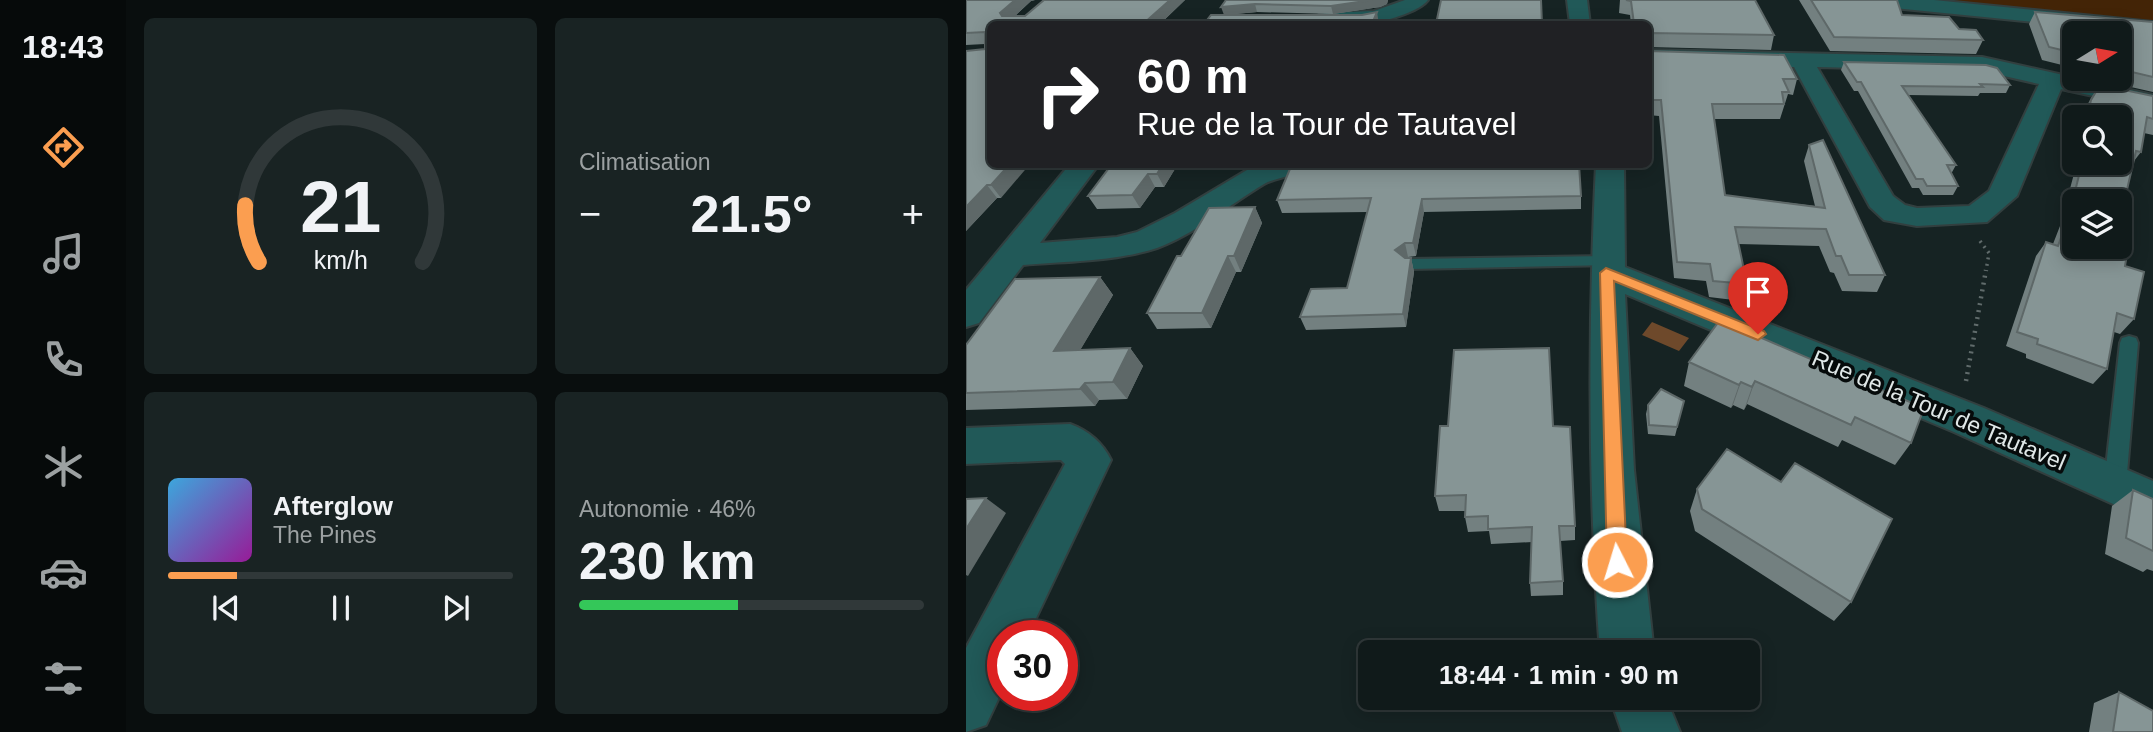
<!DOCTYPE html>
<html lang="fr">
<meta charset="utf-8">
<style>
:root{--surface:#101a1a;--page:#192323;--text:#f1f3f6;--muted:#9ca1a2;--line:#303839;--accent:#fb9e50}
body{margin:0;font-family:Arial,sans-serif;background:var(--page);color:var(--text);height:100vh;display:flex;flex-direction:column;font-size:26px;white-space:nowrap}
*{box-sizing:border-box;margin:0}
p{font-size:23px;color:var(--muted)}
.icon{flex:none;width:38px;height:38px;fill:none;stroke:currentColor;stroke-width:2;stroke-linecap:round;stroke-linejoin:round}
.map{position:relative;flex:1;overflow:hidden}
.details{display:flex;flex-direction:column;gap:18px;padding:18px;background:#090e0e;width:840px}
.details>*{flex:none}
.top-card{position:absolute;left:21px;top:21px;width:665px;height:147px;border-radius:10px;box-shadow:0 4px 18px #0003,0 0 0 2px var(--line);background:#202124;color:#fff;overflow:hidden}
.needle{width:46px;rotate:79deg}
.tools{position:absolute;left:1096px;top:21px;display:grid;gap:14px}
.tools a{display:grid;place-items:center;width:70px;height:70px;border-radius:10px;background:var(--surface);box-shadow:0 4px 18px #0003,0 0 0 2px var(--line);font-size:35px}
.speed{position:absolute;left:21px;top:620px;display:flex;gap:14px;font-size:35px;font-weight:700;text-align:center}
.speed>*{display:grid;place-content:center;width:91px;height:91px;border-radius:50%;background:var(--surface);box-shadow:0 4px 18px #0003,0 0 0 2px var(--line);line-height:1}
.speed .limit{border:10px solid #d22;background:#fff;color:#111}
.pin{position:absolute;display:grid;place-items:center;width:60px;height:60px;color:#fff;margin:-72px -30px;border-radius:50% 50% 50% 0;rotate:-45deg;box-shadow:0 0 7px #0007}
.pin .icon{rotate:45deg}
.me{position:absolute;width:77px;margin:-38px;rotate:355deg;stroke-linejoin:round;filter:drop-shadow(0 0 5px #0008)}
.turn{display:flex;align-items:center;gap:24px;height:147px;padding:0 35px;font-size:32px}
.turn .icon{width:91px;height:91px;stroke-width:2.5}
.turn b{display:block;font-size:49px;line-height:60px}
.big{font-size:52px;font-weight:700;line-height:1.1}
.details .card{flex:1;display:flex;flex-direction:column;justify-content:center;gap:10px;min-width:0;padding:0 24px;border-radius:10px;background:var(--page)}
.details .dial{align-items:center;gap:0}
.dial svg{height:182px;overflow:visible;fill:none;stroke:var(--line);stroke-width:7;stroke-linecap:round;text-anchor:middle}
.dial text{fill:var(--text);stroke:none}
.song{display:flex;align-items:center;gap:21px}
.cover{width:84px;height:84px;border-radius:10px;background:linear-gradient(135deg,hsl(200 70% 55%),hsl(300 70% 35%))}
.played{height:7px;border-radius:4px;background:linear-gradient(90deg,var(--accent) 20%,var(--line) 20%)}
.keys{display:flex;justify-content:space-around;direction:ltr}
.heat{display:flex;justify-content:space-between;align-items:center;font-size:38px;direction:ltr}
.charge{height:10px;border-radius:5px;background:linear-gradient(90deg,#34c759 46%,var(--line) 0)}
.details .tiles{flex:1;display:grid;gap:18px;grid-template-columns:repeat(2,1fr)}
.trip{position:absolute;left:392px;top:640px;width:402px;height:70px;border-radius:10px;background:var(--surface);box-shadow:0 4px 18px #0003,0 0 0 2px var(--line);font-weight:700;line-height:70px;text-align:center}
main{display:flex;flex:1;min-height:0}
.dock{display:flex;flex-direction:column;width:126px;justify-content:space-around;align-items:center;background:#060a0a;color:var(--muted)}
.dock .icon{width:49px;height:49px}
.dock .active{color:var(--accent)}
.dock b{font-size:32px;color:var(--text)}
.map>svg:first-child{display:block}
.green{fill:#432406}
.water{fill:#6e492b}
.lines{fill:none;stroke-linecap:round;stroke-linejoin:round}
.lane-casing{stroke:#323f3f;stroke-width:4}
.street-casing{stroke:#323f3f;stroke-width:4}
.path-far1{stroke:#606b6b;stroke-width:3.5;stroke-dasharray:2 4.5;stroke-linecap:butt}
.path{stroke:#606b6b;stroke-width:4.5;stroke-dasharray:2 5;stroke-linecap:butt}
.lane{fill:#215958;fill-rule:evenodd}
.street{fill:#215958;fill-rule:evenodd}
.wall{fill:#738080}
.shaded-wall{fill:#5e6868}
.building{fill:#869595;stroke:#5e6868;stroke-width:2}
.route{fill:#fb9e50;stroke:#a36734;stroke-width:2}
.labels{text-anchor:middle;stroke-width:7;stroke-linejoin:round;paint-order:stroke}
.street-label{font-size:23px;fill:#e0e8e8;stroke:#060b0b}
</style>
<main>
<nav class="dock">
<b>18:43</b>
<svg class="icon active" aria-label="directions" viewBox="0 0 24 24"><path d="M12 3l9 9-9 9-9-9zM9 14v-3h6M13 9l2 2-2 2"/></svg>
<svg class="icon" aria-label="music" viewBox="0 0 24 24"><path d="M9 18V5l10-2v13"/><circle cx="6" cy="18" r="3"/><circle cx="16" cy="16" r="3"/></svg>
<svg class="icon" aria-label="phone" viewBox="0 0 24 24"><path d="M5 4h4l2 5-3 2q2 4 5 5l2-3 5 2v4C11 20 4 13 5 4z"/></svg>
<svg class="icon" aria-label="climate" viewBox="0 0 24 24"><path d="M12 3v18M4 7l16 10M4 17L20 7"/></svg>
<svg class="icon" aria-label="car" viewBox="0 0 24 24"><path d="M5 17H2v-5l4-1 3-4h7l3 4 3 1v5h-3M9 17h6M6 11h13"/><circle cx="7" cy="17" r="2"/><circle cx="17" cy="17" r="2"/></svg>
<svg class="icon" aria-label="filters" viewBox="0 0 24 24"><path d="M4 7h16M4 17h16"/><circle cx="9" cy="7" r="2"/><circle cx="15" cy="17" r="2"/></svg>
</nav>
<section class="details">
<div class="tiles">
<div class="card dial"><svg viewBox="0 0 100 80">
<path d="M14 69A42 42 0 1 1 86 69"/>
<path d="M14 69A42 42 0 0 1 8 44" stroke="#fb9e50"/>
<text x="50" y="56" font-size="32" font-weight="700">21</text>
<text x="50" y="72" font-size="11">km/h</text>
</svg></div>
<div class="card"><p>Climatisation</p>
<div class="heat"><a>−</a><b class="big">21.5°</b><a>+</a></div>
</div>
<div class="card">
<div class="song"><i class="cover"></i><div><b>Afterglow</b><p>The Pines</p></div></div>
<div class="played"></div>
<div class="keys"><svg class="icon" aria-label="previous" viewBox="0 0 24 24"><path d="M18 5L8 12l10 7zM5 5v14"/></svg><svg class="icon" aria-label="pause" viewBox="0 0 24 24"><path d="M8 5v14M16 5v14"/></svg><svg class="icon" aria-label="next" viewBox="0 0 24 24"><path d="M6 5l10 7-10 7zM19 5v14"/></svg></div>
</div>
<div class="card"><p>Autonomie · 46%</p><b class="big">230 km</b><div class="charge"></div></div>
</div>
</section>
<div class="map">
<svg width="1187" height="732" viewBox="0 0 1187 732">
<rect width="100%" height="100%" fill="#162323"/>
<path class="green" d="M946,0H1187V24Z"/>
<path class="water" d="M686,322L723,338L713,351L676,335Z"/>
<g class="lines">
<g class="lane-casing">
<path id="lane" d="M641,256L649,261L647,265L443,269L435,264L443,259Z
M1163,336L1170,338L1172,343L1160,485L1157,492L1149,495L1141,492L1138,485L1154,343L1156,338Z"/>
</g>
<g class="street-casing">
<path id="street" d="M439,0H462C448,19 363,37 350,19L353,15L360,13L408,11Z
M601,0H621L624,24H604Z
M898,0H968L1187,22V34L908,6Z
M682,50L1016,57L1187,95V109L1095,89L1051,196L1021,222L951,226L918,220L904,207L828,67L682,64ZM851,67L1016,71L1073,84L1023,191L1003,206L951,208L939,205L927,196Z
M104,164H133L74,243L151,237L171,232L209,213L281,170L297,164H341C332,177 310,177 298,184C263,205 229,234 191,248C148,262 101,261 57,265L13,323L0,327V290Z
M630,164H658L659,267L1018,408L1187,481V522L988,432L659,294L668,470L688,653H634C622,490 622,327 630,164Z
M104,424C123,431 136,442 145,460L62,635H37V689L20,725L0,732V648L99,464L95,460L0,464V428Z
M644,698H700L714,732H656Z"/>
</g>
<path class="path-far1" d="M1014,241L1023,253L1020,271"/>
<path class="path" d="M1000,381L1020,270"/>
<use href="#lane" class="lane"/>
<use href="#street" class="street"/>
</g>
<path class="wall" d="M0,0H69L65,1L49,16H59L78,0H219L194,24H24L35,198H31L0,231V51L19,49V44L0,45Z
M260,0H422L421,4L414,7L367,14L291,12L258,15Z
M654,0H789L808,35L805,50L682,47V24H665L664,15L653,13Z
M833,0H931L936,15L993,29L1017,40L1010,54L864,51Z
M1069,12L1187,22V92L1129,79H1153V33H1108V68L1076,60L1063,24Z
M682,51L831,79L827,95L822,94L814,119H748L759,195L849,206L838,161L843,145L919,275L911,292L876,291L868,273L864,272L853,246L772,244L781,284L776,301L743,297L740,281L708,278L693,116L682,115Z
M878,62L1044,85L1040,93H1014L1012,96L942,95L990,165L985,174L992,186L987,195H957L953,188H946L892,91H888L875,70Z
M1134,85L1187,96V135L1178,133L1175,152L1168,161L1108,201L1159,266L1168,319L1154,334L1148,332L1141,369L1127,384L1060,358V354L1040,346L1070,256L1080,242L1087,244L1094,226L1109,170L1101,168L1108,145V163H1153V117H1115L1125,98Z
M146,164H212L198,187H189L174,208L131,209L122,196Z
M326,164L615,196V209L458,212L450,256L442,257L440,258H445L448,272L440,327L340,330L334,317L381,288L402,212L316,213L311,200Z
M289,207L296,223L275,272H270L245,328L191,329L181,313L215,256Z
M134,277L147,295L114,350L164,348L177,366L161,399L133,400L129,406L0,410V345Z
M754,320L945,443L929,465L876,440L872,447L781,404L778,410L767,405L765,408L718,386L723,362Z
M718,401L709,436L682,434L680,414L682,405Z
M587,426L609,526V540L594,541L597,581V595L565,596L564,583L566,542L525,544L523,531L502,532L499,517V511H473L469,496Z
M731,489L885,602L868,621L729,531L724,511Z
M1167,490L1187,499V571L1181,569L1177,572L1139,554L1146,506Z
M1153,692L1187,732H1123L1128,703Z"/>
<path class="shaded-wall" d="M49,0H69L65,1L40,24L34,13Z
M204,0H219L194,24H177Z
M406,0H422L421,4L414,7L367,14L365,6Z
M289,4L291,12L258,15L255,7Z
M411,12L413,24H406Z
M44,164H64L35,198L25,185Z
M197,164H212L198,187L191,174Z
M182,174L189,187L174,208L166,195Z
M21,185L31,198L0,231V207Z
M456,199L458,212L450,256L447,243Z
M289,207L296,223L275,272L268,256Z
M439,243L442,257L433,263L429,250Z
M262,256L270,272L245,328L236,313Z
M445,258L448,272L440,327L437,314Z
M134,277L147,295L103,369L88,351Z
M164,348L177,366L161,399L147,382Z
M789,381L781,404L778,410L786,387Z
M775,382L767,405L765,408L773,385Z
M119,383L133,400L129,406L114,389Z
M20,498L40,513L2,576L0,575V529Z"/>
<path class="building" d="M0,0H49L34,13L36,16H59L78,0H204L177,24H24V164H44L25,185H21L0,207V51L19,49V32L0,33Z
M260,0H406L365,6L289,4L255,7Z
M475,0H575L576,24H470Z
M660,0H789L808,35L684,33L682,34V24H668L665,1Z
M845,0H931L936,15L983,17L993,29L1010,30L1017,40L868,37Z
M411,12L406,24H238L245,15H396Z
M1069,12L1187,22V77L1153,69V33H1108V53L1083,47Z
M682,51L818,55L831,79H817L823,92H816L818,104H746L759,195L859,208L843,145L857,140L919,275H883L875,256H870L860,229L769,227L781,284L747,281L744,264L711,262L695,100H682Z
M878,62L1020,65L1031,68L1044,85L1014,84L1017,87L936,86L990,165H981L992,186H961L957,179H950L895,82H891Z
M1134,85L1187,96V119L1181,117L1175,152L1170,151L1153,224V201H1108V247H1153V227L1165,230L1159,266L1178,272L1168,319L1151,313L1141,369L1071,344L1072,339L1051,332L1080,242L1092,246L1104,212L1116,163H1153V117H1121L1125,100Z
M146,164H197L191,174H182L166,195L122,196Z
M326,164H613L615,196L456,199L447,243H439L429,250L439,258H445L437,314L334,317L345,289L381,288L405,198L311,200Z
M289,207L268,256H262L236,313H181L211,256H215L243,208Z
M134,277L88,351L164,348L147,382L119,383L114,389L0,393V345L49,279Z
M754,320L958,408L945,443L889,417L885,425L789,381L786,387L775,382L773,385L723,362Z
M583,348L587,426L604,427L609,526H593L597,581L564,583L566,527L522,529V516L499,517L500,495L469,496L474,426H482L488,350Z
M695,389L718,401L711,427L683,425L682,405Z
M761,449L815,482L829,463L926,519L885,602L736,509L731,489Z
M1167,490L1187,499V551L1160,538Z
M20,498L0,529V499Z
M1153,692L1187,711V732H1147Z"/>
<path class="route" d="M640,268L798,331L800,334L792,340L787,338L648,281L661,562L658,569L651,571L644,569L641,562L634,273Z"/>
<g class="labels">
<g class="street-label">
<text transform="translate(973 410) rotate(23)" y="8">Rue de la Tour de Tautavel</text>
</g>
</g>
</svg>
<div class="tools">
<a><svg class="needle" viewBox="-14 -14 28 28"><path d="M0-13l5 13h-10z" fill="#e53935"/><path d="M0 13l5-13h-10z" fill="#9ca1a2"/></svg></a>
<a><svg class="icon" aria-label="search" viewBox="0 0 24 24"><circle cx="10" cy="10" r="6"/><path d="M15 15l6 6"/></svg></a>
<a><svg class="icon" aria-label="layers" viewBox="0 0 24 24"><path d="M12 4l9 5-9 5-9-5zM3 14l9 5 9-5"/></svg></a>
</div>
<div class="speed"><div class="limit">30</div></div>
<div class="pin" style="left:792px;top:334px;background:#d93025"><svg class="icon" aria-label="arrive" viewBox="0 0 24 24"><path d="M6 21V4h12l-3 4 3 4H6"/></svg></div>
<svg class="me" style="left:651px;top:562px" viewBox="-20 -20 40 40"><circle r="17" fill="#fb9e50" stroke="#fff" stroke-width="3"/><path d="M0-11L8 9 0 5-8 9z" fill="#fff"/></svg>
<div class="trip">18:44 · 1 min · 90 m</div>
<div class="top-card">
<div class="turn"><svg class="icon" aria-label="right" viewBox="0 0 24 24"><path d="M7 20v-9h11M14 6l5 5-5 5"/></svg><div><b>60 m</b>Rue de la Tour de Tautavel</div></div>
</div>
</div>
</main>
